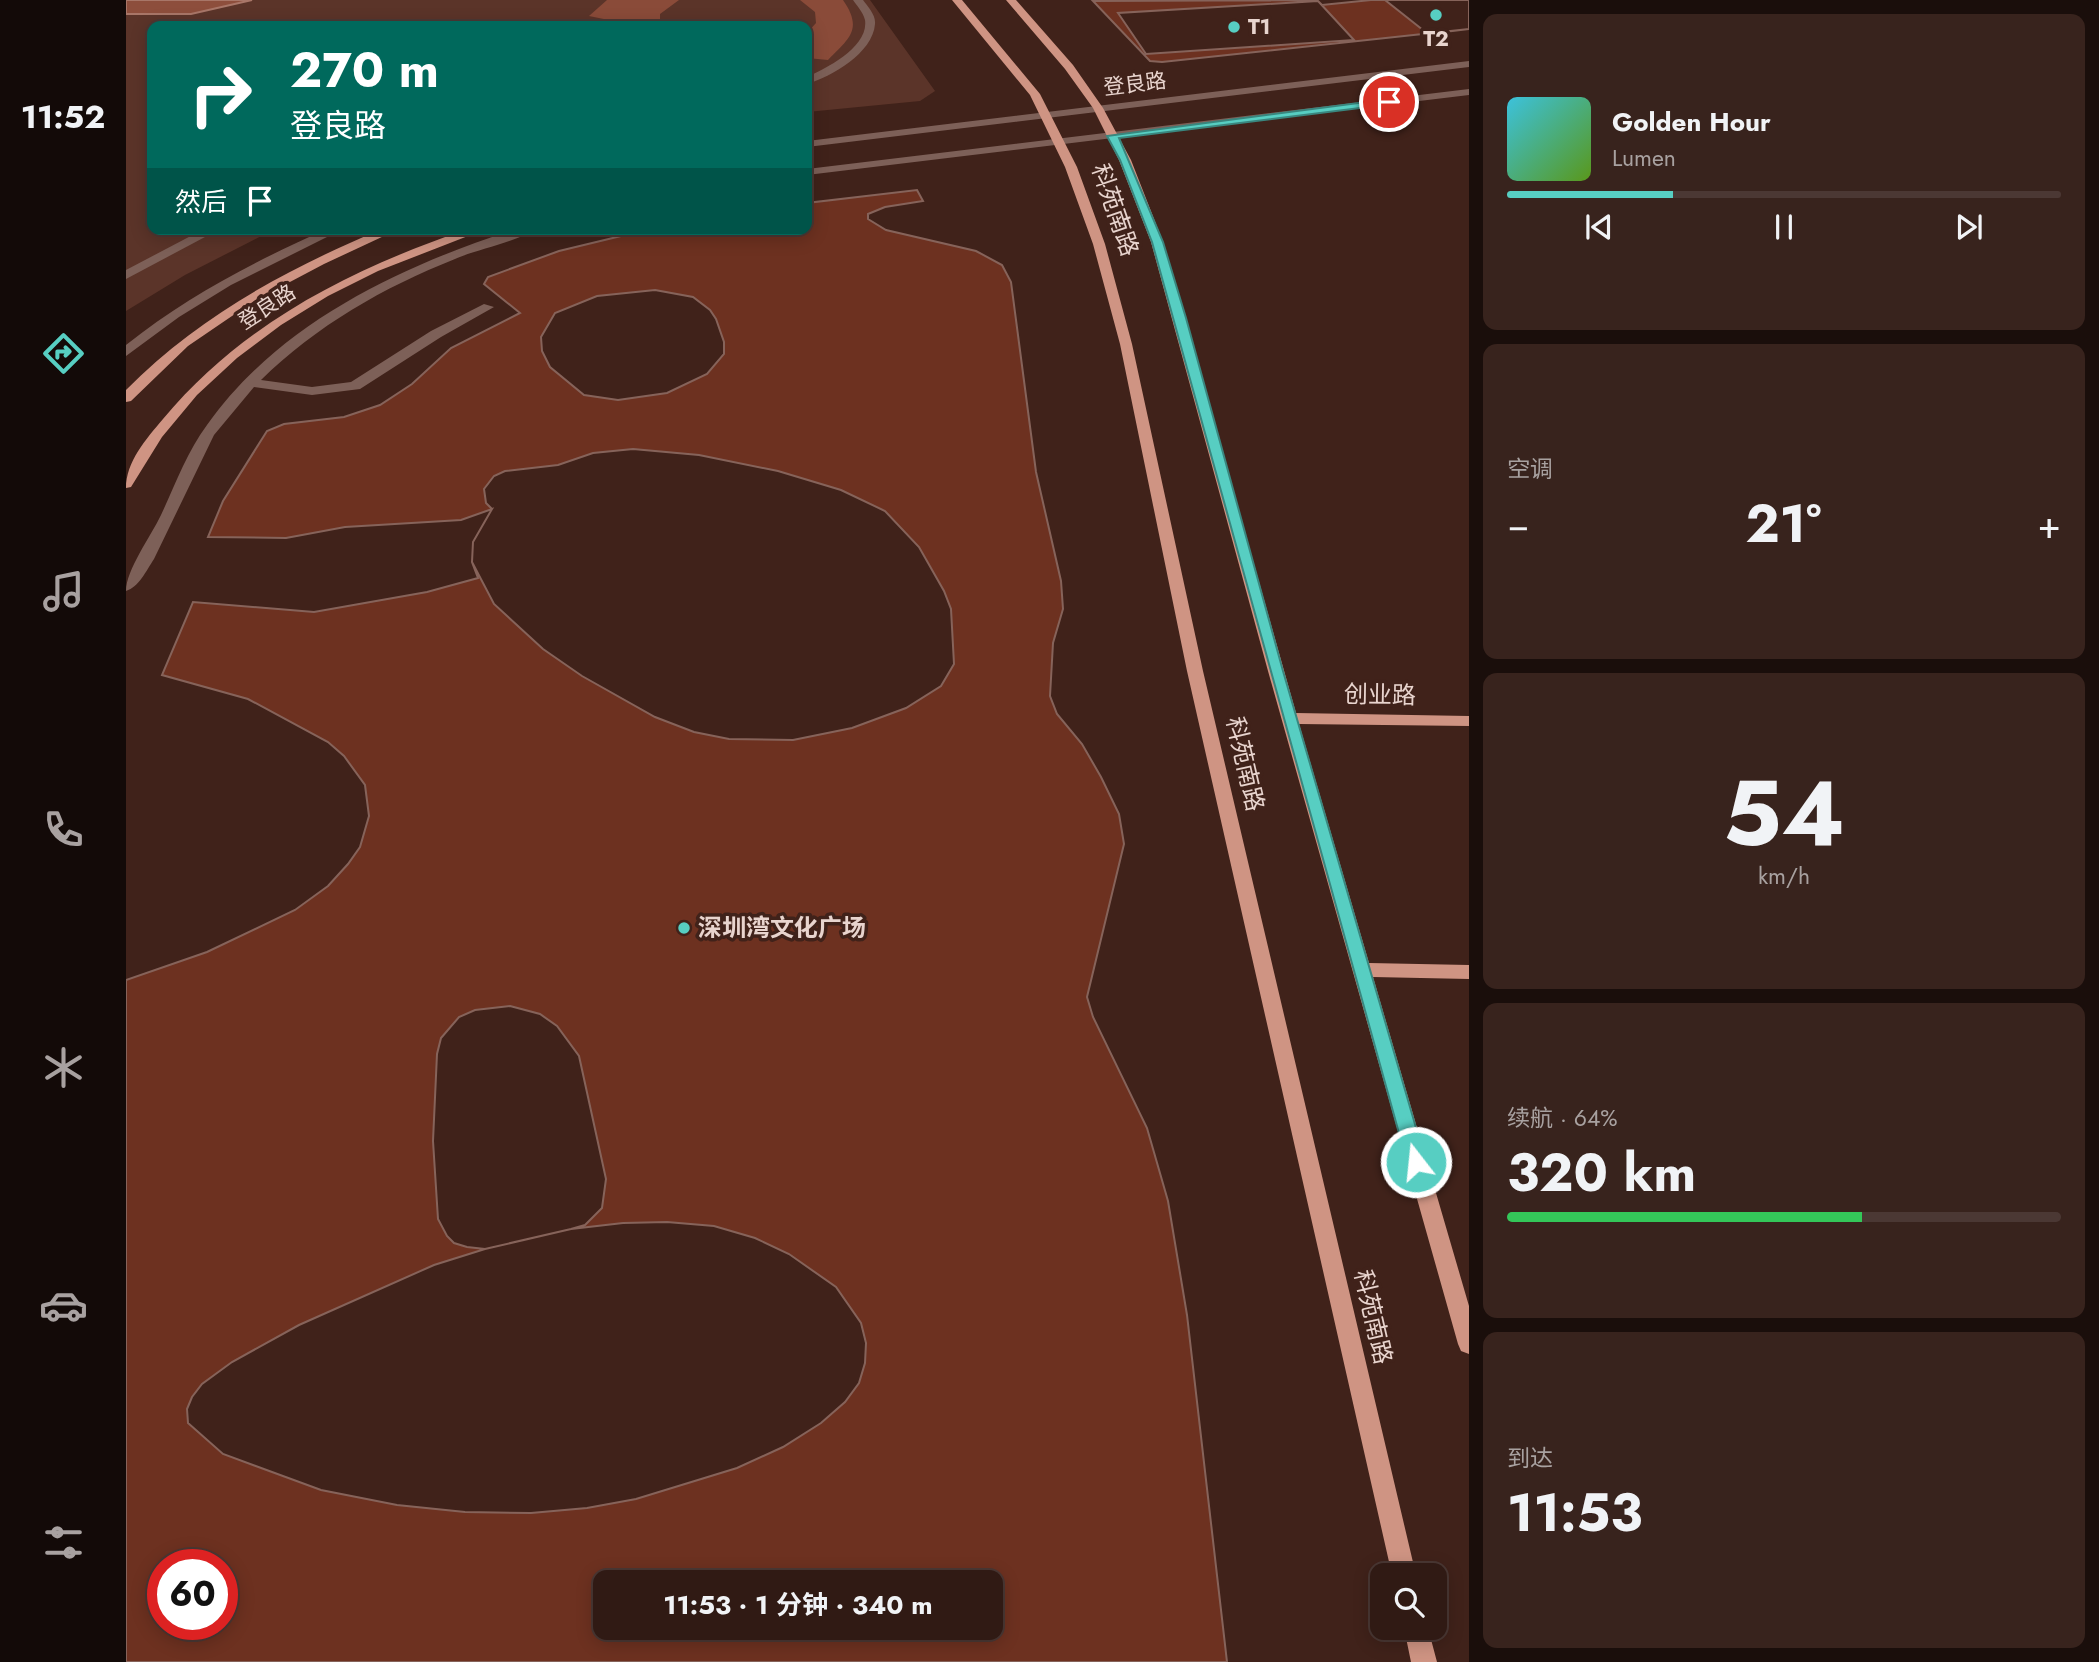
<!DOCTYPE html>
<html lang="zh">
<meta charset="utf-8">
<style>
:root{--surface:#301a14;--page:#38231d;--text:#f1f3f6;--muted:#a8a1a0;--line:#4b3834;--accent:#57cec2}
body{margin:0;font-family:Jost,"Noto Sans SC",sans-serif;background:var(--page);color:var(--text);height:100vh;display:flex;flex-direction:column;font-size:26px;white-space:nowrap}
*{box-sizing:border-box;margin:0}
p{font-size:23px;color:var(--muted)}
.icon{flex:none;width:38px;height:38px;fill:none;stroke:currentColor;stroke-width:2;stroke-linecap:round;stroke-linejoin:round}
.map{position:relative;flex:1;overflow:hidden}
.sheet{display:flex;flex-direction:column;gap:14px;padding:14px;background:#1a0e0b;width:630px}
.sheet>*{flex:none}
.hud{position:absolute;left:21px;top:21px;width:665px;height:214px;border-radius:14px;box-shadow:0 4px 18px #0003,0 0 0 2px var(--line);background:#00695c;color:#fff;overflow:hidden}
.fabs{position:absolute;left:1244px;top:1563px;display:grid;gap:14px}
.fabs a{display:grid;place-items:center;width:77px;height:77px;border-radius:14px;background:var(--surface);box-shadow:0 4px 18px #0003,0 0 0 2px var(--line);font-size:35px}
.speed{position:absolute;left:21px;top:1549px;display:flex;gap:14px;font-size:35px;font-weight:700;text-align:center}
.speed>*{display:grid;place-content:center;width:91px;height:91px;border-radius:50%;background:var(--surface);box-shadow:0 4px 18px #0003,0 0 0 2px var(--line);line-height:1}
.speed .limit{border:10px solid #d22;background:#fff;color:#111}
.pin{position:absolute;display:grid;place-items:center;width:60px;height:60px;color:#fff;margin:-30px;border:4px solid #fff;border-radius:50%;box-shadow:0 2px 7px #0007}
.me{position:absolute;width:77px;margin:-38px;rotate:344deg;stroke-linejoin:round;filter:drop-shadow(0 0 5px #0008)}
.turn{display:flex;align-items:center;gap:24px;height:147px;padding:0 28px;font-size:32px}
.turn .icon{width:91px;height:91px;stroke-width:2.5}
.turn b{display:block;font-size:49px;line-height:60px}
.then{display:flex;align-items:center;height:66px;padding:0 28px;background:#0003;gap:14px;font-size:26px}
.big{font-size:52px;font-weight:700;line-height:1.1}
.sheet .widget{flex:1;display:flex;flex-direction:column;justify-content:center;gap:10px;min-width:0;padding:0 24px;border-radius:14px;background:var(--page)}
.sheet .dial{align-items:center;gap:0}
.dial b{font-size:91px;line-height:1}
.song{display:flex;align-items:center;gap:21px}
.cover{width:84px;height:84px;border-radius:10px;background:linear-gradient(135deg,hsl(190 70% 55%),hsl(90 70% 35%))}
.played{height:7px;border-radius:4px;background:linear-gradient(90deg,var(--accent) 30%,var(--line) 30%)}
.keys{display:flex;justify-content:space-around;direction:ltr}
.heat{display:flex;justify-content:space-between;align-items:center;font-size:38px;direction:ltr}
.charge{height:10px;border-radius:5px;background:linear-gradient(90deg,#34c759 64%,var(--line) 0)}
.trip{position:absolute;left:467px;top:1570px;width:410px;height:70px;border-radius:14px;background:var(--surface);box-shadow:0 4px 18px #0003,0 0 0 2px var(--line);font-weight:700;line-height:70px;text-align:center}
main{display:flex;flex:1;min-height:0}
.dock{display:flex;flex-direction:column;width:126px;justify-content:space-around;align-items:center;background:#130a08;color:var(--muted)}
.dock .icon{width:49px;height:49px}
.dock .active{color:var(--accent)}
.dock b{font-size:32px;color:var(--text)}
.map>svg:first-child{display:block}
.green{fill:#5b3429}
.forest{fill:#8a4b39}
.water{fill:#8d4e3c;stroke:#a87668;stroke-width:2}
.building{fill:#6d3120;stroke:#86635a;stroke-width:2;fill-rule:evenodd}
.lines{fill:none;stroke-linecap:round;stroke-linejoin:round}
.minor{fill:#7d6058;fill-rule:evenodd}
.major{fill:#cf9483;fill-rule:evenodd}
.route{fill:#57cec2;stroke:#39867e;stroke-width:2}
.poi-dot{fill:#57cec2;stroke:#40221a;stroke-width:2.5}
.labels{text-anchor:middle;stroke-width:7;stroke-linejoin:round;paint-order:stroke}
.far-poi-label{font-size:21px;font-weight:bold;fill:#e8d4ce;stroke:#40221a;text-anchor:start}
.far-street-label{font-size:21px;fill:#e8d4ce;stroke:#40221a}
.street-label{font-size:24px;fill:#e8d4ce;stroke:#40221a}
.poi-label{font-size:24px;font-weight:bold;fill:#e8d4ce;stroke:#40221a;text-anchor:start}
</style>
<main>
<nav class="dock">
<b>11:52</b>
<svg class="icon active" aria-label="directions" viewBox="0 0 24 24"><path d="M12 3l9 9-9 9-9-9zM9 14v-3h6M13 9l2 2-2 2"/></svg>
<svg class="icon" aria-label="music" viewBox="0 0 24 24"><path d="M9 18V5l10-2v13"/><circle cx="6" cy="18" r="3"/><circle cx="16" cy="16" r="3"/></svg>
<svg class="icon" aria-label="phone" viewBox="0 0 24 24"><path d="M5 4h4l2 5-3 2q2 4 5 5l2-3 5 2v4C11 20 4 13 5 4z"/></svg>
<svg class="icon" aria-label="climate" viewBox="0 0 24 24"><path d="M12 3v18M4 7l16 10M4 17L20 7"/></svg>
<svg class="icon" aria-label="car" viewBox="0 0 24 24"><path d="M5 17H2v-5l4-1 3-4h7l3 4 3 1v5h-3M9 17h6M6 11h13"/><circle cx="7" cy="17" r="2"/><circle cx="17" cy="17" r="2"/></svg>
<svg class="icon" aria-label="filters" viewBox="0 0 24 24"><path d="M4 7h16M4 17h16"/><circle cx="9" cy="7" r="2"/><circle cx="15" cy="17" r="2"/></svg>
</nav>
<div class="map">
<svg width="1343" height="1662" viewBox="0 0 1343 1662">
<rect width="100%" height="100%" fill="#40221a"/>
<path class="green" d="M0,0H744L809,91L794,101L681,112V26H26V229H149L59,275L0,311Z"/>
<path class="forest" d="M481,0H553L534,14V26H512L463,16Z
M674,0H717C737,29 724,38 702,60L681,58V33L690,23L689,12Z"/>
<path class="water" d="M0,0H126L65,14H0Z"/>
<path class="building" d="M1182,0L1192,1L1196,5L1245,0H1343V29L1036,62L1024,61L967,1Z
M1259,0H1343V29L1302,34Z
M1192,1L1228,40L1020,54L992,13Z
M791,190L797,201L759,207L742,214V219L760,230L850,251L876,265L885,282L910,472L935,581L937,609L927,643L924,696L931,714L956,744L975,777L993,814L998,844L961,997L967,1017L1021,1128L1042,1201L1061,1315L1101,1662H0V980L81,952L169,910L202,886L222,864L234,847L243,816L239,785L218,756L202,742L122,699L36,675L67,602L188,612L301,592L352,578L346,562L347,542L366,509L335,520L219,527L160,538L82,537L97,501L141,431L158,424L218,417L254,405L286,384L325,348L394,313L358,284L362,277L433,251L524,229H681V203ZM37,1564H96V1624H37ZM480,1582H864V1628H480Z
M529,290L567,297L584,310L590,319L598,342V354L581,374L541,393L492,400L458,395L424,367L416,351L415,337L429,313L471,296Z
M507,449L573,455L652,471L715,490L759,511L793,547L818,591L825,609L828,664L815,686L780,708L726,728L667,740L603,739L568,732L529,717L456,676L417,649L368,604L346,562L347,542L366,509L360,503L358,489L368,476L379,471L432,465L467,453Z
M384,1006L414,1014L431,1026L453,1056L480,1179L476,1208L459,1225L445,1229L359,1249L341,1247L328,1243L321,1236L312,1219L307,1141L311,1054L315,1038L333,1017L349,1010Z
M541,1222L588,1226L629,1238L663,1254L710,1287L735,1323L740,1343L739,1363L733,1383L719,1402L695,1423L657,1447L611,1468L510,1499L461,1508L405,1513L339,1512L271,1505L195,1490L97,1454L62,1423L61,1409L66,1397L76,1384L106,1362L173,1325L308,1265L359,1249L445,1229L497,1223Z"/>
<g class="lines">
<path class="minor" d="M727,0H737C742,7 750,15 749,24C747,53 705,77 681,84V77C701,68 743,47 739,20C737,12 731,6 727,0Z
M1343,61V67L681,147V141Z
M1343,89V95L681,175V169Z
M78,229H94L0,279V270Z
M201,229H217L105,285L53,317L0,356V345C61,296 129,261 201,229Z
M390,229H409C394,241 349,250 329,259C258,287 190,326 135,380L186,387L225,382L305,331L358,304L368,307L315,337L234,389L186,395L128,387L88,435L28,559C20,571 13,587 0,591C0,570 25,536 35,515C49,485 61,452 81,425C153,323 275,266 390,229Z"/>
<path class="major" d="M826,0H836L914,94L951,167L979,244L1006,344L1077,671L1290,1575H1266L1061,671L994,344L967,244L939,167L904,95Z
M880,0H890L947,65L977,108L1005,160L1037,242L1170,713L1343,716V726L1173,724L1243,963L1343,965V979L1247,977L1343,1306V1354L1335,1351L1332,1344L1142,671L1025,242L993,160L967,108L939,69Z
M256,229H273L198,264L128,301L62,346L5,401L0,402V390C73,316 161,269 256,229Z
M342,229H360L252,271L202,296L155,325L111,358L71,395L36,437L5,487L0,488C0,462 20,439 37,419C117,323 225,269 342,229Z
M1278,1628H1302L1311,1662H1285Z"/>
</g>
<path class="route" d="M1263,99L1266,104L993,138L1037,242L1060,318L1157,671L1300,1162L1297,1167H1284L1281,1162L1026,242L994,160L981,136Z"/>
<g class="poi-dot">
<circle cx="1310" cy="15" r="7"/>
<circle cx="1108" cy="27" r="7"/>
<circle cx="558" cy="928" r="7"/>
</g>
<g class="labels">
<g class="far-poi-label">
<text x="1122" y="34">T1</text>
<text x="1310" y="46" text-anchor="middle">T2</text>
</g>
<g class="far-street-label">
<text transform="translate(1009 84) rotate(-7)" y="7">登良路</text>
<text transform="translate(141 307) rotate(-33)" y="7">登良路</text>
</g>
<g class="street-label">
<text transform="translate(989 210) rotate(71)" y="8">科苑南路</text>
<text transform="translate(1254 695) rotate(1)" y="8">创业路</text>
<text transform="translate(1119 764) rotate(77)" y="8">科苑南路</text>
<text transform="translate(1247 1317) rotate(77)" y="8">科苑南路</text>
</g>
<g class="poi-label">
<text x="572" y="936">深圳湾文化广场</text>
</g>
</g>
</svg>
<div class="fabs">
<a><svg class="icon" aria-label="search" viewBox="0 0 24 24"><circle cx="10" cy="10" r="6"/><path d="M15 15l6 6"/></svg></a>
</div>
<div class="speed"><div class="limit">60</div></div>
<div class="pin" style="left:1263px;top:102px;background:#d93025"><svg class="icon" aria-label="arrive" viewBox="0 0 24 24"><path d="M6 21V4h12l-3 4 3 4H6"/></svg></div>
<svg class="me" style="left:1290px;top:1162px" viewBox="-20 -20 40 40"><circle r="17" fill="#57cec2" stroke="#fff" stroke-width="3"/><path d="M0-11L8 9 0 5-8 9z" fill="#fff"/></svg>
<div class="trip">11:53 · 1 分钟 · 340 m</div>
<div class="hud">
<div class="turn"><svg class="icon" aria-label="right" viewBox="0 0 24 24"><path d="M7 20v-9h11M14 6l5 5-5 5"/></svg><div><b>270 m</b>登良路</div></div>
<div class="then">然后<svg class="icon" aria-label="arrive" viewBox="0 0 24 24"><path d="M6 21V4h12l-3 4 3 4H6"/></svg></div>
</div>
</div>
<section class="sheet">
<div class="widget">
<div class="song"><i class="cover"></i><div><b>Golden Hour</b><p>Lumen</p></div></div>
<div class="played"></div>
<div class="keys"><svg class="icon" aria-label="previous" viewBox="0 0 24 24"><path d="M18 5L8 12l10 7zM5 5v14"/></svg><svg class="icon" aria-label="pause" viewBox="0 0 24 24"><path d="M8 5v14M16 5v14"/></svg><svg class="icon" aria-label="next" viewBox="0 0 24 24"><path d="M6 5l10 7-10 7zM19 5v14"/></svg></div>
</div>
<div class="widget"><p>空调</p>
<div class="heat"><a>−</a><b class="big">21°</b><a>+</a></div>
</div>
<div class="widget dial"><b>54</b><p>km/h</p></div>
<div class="widget"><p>续航 · 64%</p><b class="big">320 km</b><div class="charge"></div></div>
<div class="widget"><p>到达</p><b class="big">11:53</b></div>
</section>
</main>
